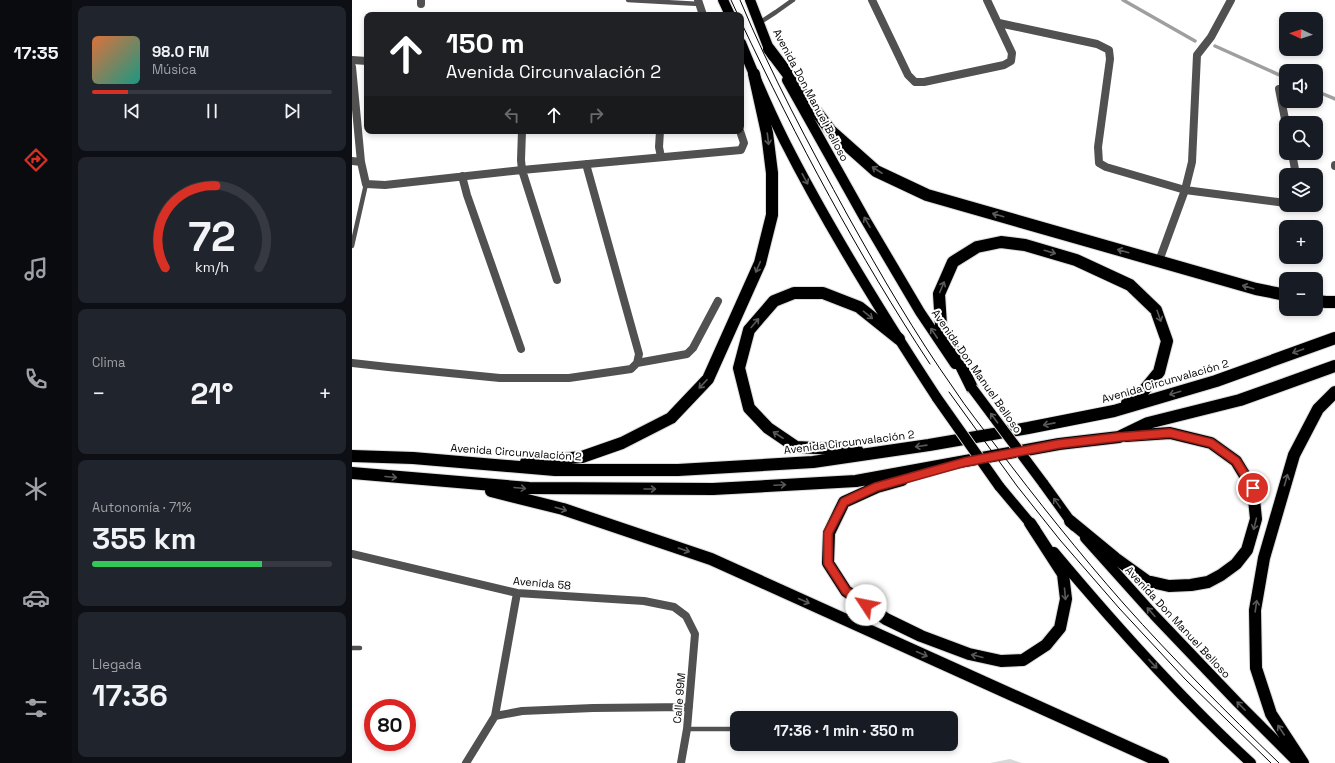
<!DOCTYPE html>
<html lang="es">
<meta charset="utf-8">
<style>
:root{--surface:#171b24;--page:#20242c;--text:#f1f3f6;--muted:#9ea1a6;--line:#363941;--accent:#d93025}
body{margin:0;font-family:"Space Grotesk",sans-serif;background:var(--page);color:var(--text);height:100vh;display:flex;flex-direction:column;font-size:15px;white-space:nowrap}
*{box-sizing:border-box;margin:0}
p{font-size:13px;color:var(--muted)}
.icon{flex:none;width:22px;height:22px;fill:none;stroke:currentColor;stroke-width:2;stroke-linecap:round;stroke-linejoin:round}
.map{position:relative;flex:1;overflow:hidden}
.sheet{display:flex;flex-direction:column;gap:6px;padding:6px;background:#0d0f14;width:280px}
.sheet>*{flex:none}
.guide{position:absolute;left:12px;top:12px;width:380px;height:122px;border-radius:8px;box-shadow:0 2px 6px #0003;background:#202124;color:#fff;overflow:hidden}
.needle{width:26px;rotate:273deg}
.tools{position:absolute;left:927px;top:12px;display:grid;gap:8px}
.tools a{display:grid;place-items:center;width:44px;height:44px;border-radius:8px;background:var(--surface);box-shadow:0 2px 6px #0003;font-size:20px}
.speed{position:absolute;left:12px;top:699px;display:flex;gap:8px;font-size:20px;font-weight:700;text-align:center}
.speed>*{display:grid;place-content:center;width:52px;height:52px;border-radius:50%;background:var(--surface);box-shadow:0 2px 6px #0003;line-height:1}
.speed .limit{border:6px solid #d22;background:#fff;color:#111}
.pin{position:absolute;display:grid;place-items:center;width:34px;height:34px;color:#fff;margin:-17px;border:2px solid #fff;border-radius:50%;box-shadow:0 1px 4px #0007}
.me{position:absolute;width:44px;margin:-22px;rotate:304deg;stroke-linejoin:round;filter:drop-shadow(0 0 3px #0008)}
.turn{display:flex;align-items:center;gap:14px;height:84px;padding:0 16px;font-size:18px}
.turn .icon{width:52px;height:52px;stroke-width:2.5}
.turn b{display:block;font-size:28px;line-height:34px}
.lanes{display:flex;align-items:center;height:38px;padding:0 16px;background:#0003;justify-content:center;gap:20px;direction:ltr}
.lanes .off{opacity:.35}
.big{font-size:30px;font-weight:700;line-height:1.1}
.sheet .card{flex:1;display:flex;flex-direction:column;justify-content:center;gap:6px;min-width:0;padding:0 14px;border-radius:8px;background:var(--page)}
.sheet .dial{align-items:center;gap:0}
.dial svg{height:104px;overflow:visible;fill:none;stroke:var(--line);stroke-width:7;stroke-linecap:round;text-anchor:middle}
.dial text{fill:var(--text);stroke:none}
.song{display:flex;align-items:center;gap:12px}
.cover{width:48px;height:48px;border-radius:6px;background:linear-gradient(135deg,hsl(20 70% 55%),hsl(170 70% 35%))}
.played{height:4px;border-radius:2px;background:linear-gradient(90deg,var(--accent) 15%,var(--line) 15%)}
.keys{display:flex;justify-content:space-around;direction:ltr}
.heat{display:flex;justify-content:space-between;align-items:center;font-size:22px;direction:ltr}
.charge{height:6px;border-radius:3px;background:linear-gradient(90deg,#34c759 71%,var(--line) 0)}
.trip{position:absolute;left:378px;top:711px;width:228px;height:40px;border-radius:8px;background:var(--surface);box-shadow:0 2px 6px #0003;font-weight:700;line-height:40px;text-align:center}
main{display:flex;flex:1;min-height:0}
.dock{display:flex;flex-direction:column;width:72px;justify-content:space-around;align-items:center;background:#090b0e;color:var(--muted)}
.dock .icon{width:28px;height:28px}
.dock .current{color:var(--accent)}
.dock b{font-size:18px;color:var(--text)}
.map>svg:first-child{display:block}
.green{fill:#d8d8d8}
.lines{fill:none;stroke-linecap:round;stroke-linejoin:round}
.stream{stroke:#9f9f9f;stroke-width:3.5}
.primary-casing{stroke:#dbdbdb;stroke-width:12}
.highway-casing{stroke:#dbdbdb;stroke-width:14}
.lane{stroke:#515151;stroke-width:4.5}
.street{stroke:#515151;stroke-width:8}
.primary{stroke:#000;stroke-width:10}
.highway{stroke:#000;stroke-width:12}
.tram{stroke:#000;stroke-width:1}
.primary-bridge-casing{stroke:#dbdbdb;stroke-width:12;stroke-linecap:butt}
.primary-bridge{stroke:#000;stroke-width:10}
.oneway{stroke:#595959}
.route-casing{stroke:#8d1f18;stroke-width:10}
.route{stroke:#d93025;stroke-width:7}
.labels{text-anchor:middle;stroke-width:4;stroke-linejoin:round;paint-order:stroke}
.street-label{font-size:11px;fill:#000;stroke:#fff}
</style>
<main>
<nav class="dock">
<b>17:35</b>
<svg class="icon current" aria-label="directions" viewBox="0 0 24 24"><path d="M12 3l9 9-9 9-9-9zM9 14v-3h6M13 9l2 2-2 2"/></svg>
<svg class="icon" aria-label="music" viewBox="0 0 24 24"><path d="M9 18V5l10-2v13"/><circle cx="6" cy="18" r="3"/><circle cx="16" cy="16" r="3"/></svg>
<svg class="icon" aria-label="phone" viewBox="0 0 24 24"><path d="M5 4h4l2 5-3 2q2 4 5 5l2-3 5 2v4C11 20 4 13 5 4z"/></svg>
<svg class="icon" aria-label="climate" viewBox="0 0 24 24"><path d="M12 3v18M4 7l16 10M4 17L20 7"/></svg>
<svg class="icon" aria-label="car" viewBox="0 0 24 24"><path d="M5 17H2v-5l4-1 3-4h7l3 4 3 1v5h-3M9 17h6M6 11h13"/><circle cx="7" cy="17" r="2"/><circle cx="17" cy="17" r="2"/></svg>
<svg class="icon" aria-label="filters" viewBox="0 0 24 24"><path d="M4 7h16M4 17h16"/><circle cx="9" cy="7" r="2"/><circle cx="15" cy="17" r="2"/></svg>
</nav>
<section class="sheet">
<div class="card">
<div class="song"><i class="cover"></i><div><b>98.0 FM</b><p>Música</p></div></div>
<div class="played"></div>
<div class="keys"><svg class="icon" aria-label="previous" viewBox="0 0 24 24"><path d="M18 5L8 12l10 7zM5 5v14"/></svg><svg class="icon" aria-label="pause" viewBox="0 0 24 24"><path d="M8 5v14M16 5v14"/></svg><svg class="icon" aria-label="next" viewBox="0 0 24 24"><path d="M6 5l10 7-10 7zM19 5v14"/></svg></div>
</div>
<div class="card dial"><svg viewBox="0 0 100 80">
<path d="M14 69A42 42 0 1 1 86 69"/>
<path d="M14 69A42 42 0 0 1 53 6" stroke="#d93025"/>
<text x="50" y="56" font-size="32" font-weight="700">72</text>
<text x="50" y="72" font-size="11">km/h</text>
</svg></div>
<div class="card"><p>Clima</p>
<div class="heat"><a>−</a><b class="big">21°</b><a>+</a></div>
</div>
<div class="card"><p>Autonomía · 71%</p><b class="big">355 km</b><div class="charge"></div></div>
<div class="card"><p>Llegada</p><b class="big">17:36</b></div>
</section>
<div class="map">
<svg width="983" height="763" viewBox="0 0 983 763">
<rect width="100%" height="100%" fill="#fff"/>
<path class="green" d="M658,759L670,763H638Z"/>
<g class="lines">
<path class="stream" d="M771,0L843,41
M863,46L934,78
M964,91L983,99"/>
<g class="primary-casing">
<path id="primary" d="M371,0L378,15
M398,0L417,49L421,56
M389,43C402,75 416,108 432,140C477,229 530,314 585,398
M435,80L513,219L568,312L603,364
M691,483L722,526
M647,486L683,529
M733,538L802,615L886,703L946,763
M702,552C764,626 828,698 899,763"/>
</g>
<g class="highway-casing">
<path id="highway" d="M417,49L479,131L524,171L575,195L904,289L934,295
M964,301L974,302H983
M620,388L589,325L587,294L601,262L625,247L649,242L673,245L724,260L778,285L804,310L815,341L807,372L789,394L775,403
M505,450L444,447L416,428L397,408L387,368L397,330L422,301L442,293H471L507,307L547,339
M0,456L61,458L203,470H326L461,462L577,445L676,428L762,411L864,381L983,338
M174,462L230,457L270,443L319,418L356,379L408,263L420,215V173L415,133L402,74
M0,473L177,488L361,489L504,481L707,444L767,437L796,423L888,400L983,366
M550,480L525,487L492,502L477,533L476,563L494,591L534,619L569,636L617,654L649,661L671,660L694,645L708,628L714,599L711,574L678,523
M139,491L211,509L359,559L811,763
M718,521L763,558L795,581L817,586L839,585L856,582L869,575L884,564L895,550L904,519L901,489L884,461L859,443L818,433L774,436
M951,763L919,714L904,668L903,610L912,558L942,455L966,409L983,392"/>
</g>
<path class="lane" d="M276,0L348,4
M407,23L424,12L441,0
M0,246L14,184
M0,648H8
M335,729H385"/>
<path class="street" d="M346,0L351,15
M520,0L556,75L563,82H572L652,65L659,61L660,53L635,0
M69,4V0
M647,23L745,44L757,50L758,59L746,147L747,163L754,167L833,190L934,203
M0,60L15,61
M0,67L9,162L14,184L33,185L170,170L389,150L392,143L388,131
M927,89L934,124
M170,131L169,160L170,170L205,280
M308,131L307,147L309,157
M940,153L944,175
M0,161L9,162
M983,165V166
M110,176L115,195L169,349
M807,261L833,190L840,162L845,55L859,37L879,0
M0,363L36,367L148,378H217L279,369L285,363L287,354L234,164
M285,363L335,354L341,348L366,301
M0,554L165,593L292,601L322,607L334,616L343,634L335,729L329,763
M143,716L170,711L241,708L337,707
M114,763L143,716L165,593"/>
<use href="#primary" class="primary"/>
<use href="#highway" class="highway"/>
<path class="tram" d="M379,0L386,15
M388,0C419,74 457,145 496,216C529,275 563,334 602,389C615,409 630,427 644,446C685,500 727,553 772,604C821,659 874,712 927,763
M389,22C445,140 506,255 578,364
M597,392L665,486L708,540L767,608L833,679L919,763"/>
<g class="primary-bridge-casing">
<path id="primary-bridge" d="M620,388L691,483
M585,398L647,486"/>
</g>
<use href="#primary-bridge" class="primary-bridge"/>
</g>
<defs><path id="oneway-shaft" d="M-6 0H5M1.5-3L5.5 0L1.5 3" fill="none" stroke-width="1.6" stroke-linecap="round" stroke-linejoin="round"/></defs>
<g class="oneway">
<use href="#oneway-shaft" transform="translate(416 139) rotate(83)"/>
<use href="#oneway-shaft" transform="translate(525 170) rotate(-147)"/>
<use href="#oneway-shaft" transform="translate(453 179) rotate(62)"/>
<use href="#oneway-shaft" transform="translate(646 215) rotate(-164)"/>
<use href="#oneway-shaft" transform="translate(515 222) rotate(-120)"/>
<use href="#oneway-shaft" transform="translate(771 251) rotate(-164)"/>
<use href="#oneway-shaft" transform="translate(698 252) rotate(16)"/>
<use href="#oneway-shaft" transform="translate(406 267) rotate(113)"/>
<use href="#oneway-shaft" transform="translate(590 287) rotate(-67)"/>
<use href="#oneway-shaft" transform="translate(896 287) rotate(-164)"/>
<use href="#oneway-shaft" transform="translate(516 315) rotate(39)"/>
<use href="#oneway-shaft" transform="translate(807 316) rotate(71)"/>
<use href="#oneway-shaft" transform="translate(403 323) rotate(-50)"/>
<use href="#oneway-shaft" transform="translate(582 333) rotate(-124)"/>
<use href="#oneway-shaft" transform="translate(946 351) rotate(160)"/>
<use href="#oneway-shaft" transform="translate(351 384) rotate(133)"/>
<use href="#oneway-shaft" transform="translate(823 393) rotate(163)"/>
<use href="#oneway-shaft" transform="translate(642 418) rotate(-127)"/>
<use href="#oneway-shaft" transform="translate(697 424) rotate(169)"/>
<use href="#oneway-shaft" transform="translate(426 435) rotate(-147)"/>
<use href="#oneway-shaft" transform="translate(569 446) rotate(172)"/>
<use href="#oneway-shaft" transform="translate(39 477) rotate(5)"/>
<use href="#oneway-shaft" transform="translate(934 480) rotate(-74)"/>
<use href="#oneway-shaft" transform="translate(428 485) rotate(-3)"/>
<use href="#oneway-shaft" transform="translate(168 488) rotate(5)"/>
<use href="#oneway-shaft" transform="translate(298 489)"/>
<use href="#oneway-shaft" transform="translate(705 503) rotate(-125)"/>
<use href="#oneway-shaft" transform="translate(209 509) rotate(16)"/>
<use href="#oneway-shaft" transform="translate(903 524) rotate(104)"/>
<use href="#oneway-shaft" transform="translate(332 550) rotate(19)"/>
<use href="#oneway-shaft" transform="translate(713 594) rotate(85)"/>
<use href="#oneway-shaft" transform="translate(452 601) rotate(24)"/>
<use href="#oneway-shaft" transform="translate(904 606) rotate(-82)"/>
<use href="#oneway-shaft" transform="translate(799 612) rotate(-132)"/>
<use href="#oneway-shaft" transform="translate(570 654) rotate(24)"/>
<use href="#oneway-shaft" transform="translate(625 656) rotate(-166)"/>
<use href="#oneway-shaft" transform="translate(801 664) rotate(47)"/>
<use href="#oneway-shaft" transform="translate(889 706) rotate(-135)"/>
<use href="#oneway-shaft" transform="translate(929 730) rotate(-123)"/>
</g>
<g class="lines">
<g class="route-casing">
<path id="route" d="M514,605L494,591L476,563V533L492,502L524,487L613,462L707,444L767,437L818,433L859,443L884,461L901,488"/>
</g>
<use href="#route" class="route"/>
</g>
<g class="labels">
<g class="street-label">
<text transform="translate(459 95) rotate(62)" y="4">Avenida Don Manuel Belloso</text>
<text transform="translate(625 371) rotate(55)" y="4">Avenida Don Manuel Belloso</text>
<text transform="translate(813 381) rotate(-16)" y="4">Avenida Circunvalación 2</text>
<text transform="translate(497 442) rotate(-7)" y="4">Avenida Circunvalación 2</text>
<text transform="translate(164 452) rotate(4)" y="4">Avenida Circunvalación 2</text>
<text transform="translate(190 583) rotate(5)" y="4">Avenida 58</text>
<text transform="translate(826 622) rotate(47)" y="4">Avenida Don Manuel Belloso</text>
<text transform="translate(327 698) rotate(-85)" y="4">Calle 99M</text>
</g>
</g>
</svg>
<div class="tools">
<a><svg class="needle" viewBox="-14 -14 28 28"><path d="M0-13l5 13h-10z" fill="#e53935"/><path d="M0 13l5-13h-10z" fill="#9ea1a6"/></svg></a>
<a><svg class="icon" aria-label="sound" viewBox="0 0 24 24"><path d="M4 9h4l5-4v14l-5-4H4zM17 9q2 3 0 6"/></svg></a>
<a><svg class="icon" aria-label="search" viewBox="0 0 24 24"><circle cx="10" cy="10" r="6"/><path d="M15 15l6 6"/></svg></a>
<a><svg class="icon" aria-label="layers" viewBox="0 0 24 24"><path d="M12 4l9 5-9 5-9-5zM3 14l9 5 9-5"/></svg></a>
<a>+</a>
<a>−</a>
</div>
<div class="speed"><div class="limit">80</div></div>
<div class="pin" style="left:901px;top:488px;background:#d93025"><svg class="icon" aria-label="arrive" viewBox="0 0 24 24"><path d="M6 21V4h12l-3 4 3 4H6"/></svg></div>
<svg class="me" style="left:514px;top:605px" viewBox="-20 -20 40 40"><circle r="19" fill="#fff"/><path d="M0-13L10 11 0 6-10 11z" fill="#d93025"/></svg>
<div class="trip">17:36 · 1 min · 350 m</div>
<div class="guide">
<div class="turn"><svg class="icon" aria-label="ahead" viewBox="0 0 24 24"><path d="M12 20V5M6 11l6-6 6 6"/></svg><div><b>150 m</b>Avenida Circunvalación 2</div></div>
<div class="lanes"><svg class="icon off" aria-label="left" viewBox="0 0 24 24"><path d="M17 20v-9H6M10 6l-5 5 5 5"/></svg><svg class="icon" aria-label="ahead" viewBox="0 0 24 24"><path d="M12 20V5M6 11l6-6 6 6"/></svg><svg class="icon off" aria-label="right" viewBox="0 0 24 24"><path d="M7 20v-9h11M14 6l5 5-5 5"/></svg></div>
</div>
</div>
</main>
